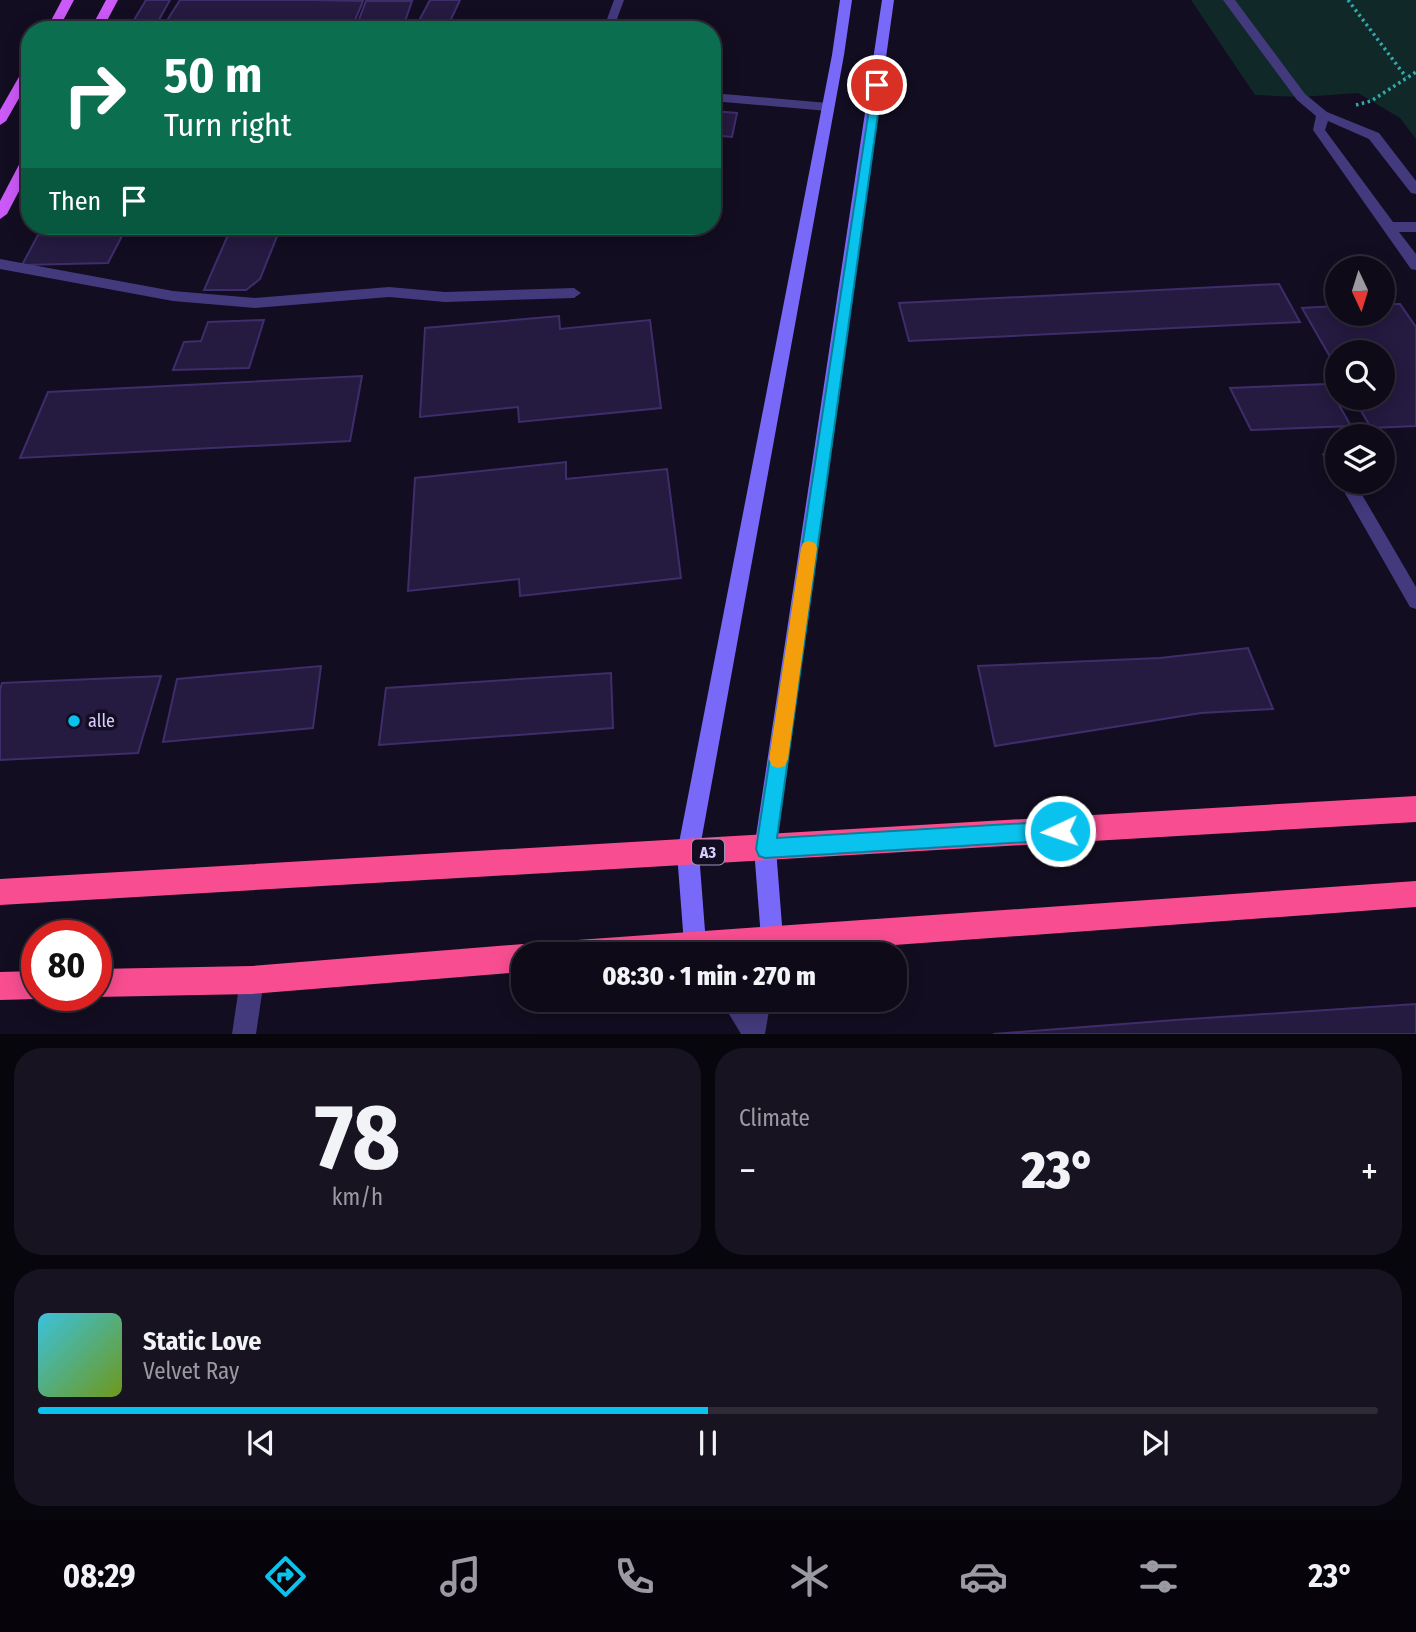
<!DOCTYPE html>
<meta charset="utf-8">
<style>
:root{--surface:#0e0a18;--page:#171321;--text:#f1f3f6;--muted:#9b9aa2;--line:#2e2b37;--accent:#09c3ee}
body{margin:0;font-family:"Fira Sans Condensed",sans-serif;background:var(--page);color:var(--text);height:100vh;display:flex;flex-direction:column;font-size:26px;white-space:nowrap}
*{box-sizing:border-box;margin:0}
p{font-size:23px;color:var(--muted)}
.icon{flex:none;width:38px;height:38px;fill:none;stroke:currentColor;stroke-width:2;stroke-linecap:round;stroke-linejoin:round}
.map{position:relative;height:1034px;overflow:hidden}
.drawer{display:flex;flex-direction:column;gap:14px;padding:14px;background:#08060d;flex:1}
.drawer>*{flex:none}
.guide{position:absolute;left:21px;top:21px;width:700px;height:214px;border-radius:28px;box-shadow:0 4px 18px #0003,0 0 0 2px var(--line);background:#0b6e4f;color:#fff;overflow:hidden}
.needle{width:46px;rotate:176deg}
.fabs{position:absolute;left:1325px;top:256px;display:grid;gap:14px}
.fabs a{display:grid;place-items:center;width:70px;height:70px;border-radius:50%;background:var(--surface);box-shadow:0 4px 18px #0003,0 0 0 2px var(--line);font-size:35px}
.speed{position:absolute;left:21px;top:920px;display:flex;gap:14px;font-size:35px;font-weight:700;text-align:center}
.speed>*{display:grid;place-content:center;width:91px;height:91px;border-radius:50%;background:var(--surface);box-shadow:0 4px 18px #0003,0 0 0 2px var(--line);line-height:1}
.speed .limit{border:10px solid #d22;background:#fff;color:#111}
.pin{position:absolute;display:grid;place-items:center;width:60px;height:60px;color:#fff;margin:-30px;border:4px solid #fff;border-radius:50%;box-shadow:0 2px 7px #0007}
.me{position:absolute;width:77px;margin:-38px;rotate:267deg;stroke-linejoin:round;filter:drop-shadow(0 0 5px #0008)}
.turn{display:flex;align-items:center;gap:24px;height:147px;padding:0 28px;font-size:32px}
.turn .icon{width:91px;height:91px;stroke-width:2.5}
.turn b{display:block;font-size:49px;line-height:60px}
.then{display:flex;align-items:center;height:66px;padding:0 28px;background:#0003;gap:14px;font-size:26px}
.big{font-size:52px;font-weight:800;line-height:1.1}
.drawer .card{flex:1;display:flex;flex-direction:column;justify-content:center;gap:10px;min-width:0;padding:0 24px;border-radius:28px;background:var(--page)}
.drawer .dial{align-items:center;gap:0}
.dial b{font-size:91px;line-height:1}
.song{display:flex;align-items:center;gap:21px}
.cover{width:84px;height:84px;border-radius:10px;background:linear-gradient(135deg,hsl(190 70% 55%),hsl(80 70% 35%))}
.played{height:7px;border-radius:4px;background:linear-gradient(90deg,var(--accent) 50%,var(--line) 50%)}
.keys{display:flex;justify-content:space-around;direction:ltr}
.heat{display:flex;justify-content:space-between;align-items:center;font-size:38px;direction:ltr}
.drawer .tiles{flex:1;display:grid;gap:14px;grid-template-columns:1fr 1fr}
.card:last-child{grid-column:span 2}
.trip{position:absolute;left:511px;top:942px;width:396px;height:70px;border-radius:28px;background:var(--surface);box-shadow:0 4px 18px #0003,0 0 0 2px var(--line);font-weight:800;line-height:70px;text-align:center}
.tab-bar{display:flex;height:112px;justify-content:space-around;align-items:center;background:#06040a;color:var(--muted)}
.tab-bar .icon{width:49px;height:49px}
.tab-bar .current{color:var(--accent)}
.tab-bar b{font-size:32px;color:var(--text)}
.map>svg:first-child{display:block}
.green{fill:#112829}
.building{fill:#251a40;stroke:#3f2d6b;stroke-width:2}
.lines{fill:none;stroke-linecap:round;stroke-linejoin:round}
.path{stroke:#32a9ad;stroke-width:3.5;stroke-dasharray:2.5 3.5;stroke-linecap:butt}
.lane{fill:#433a7d;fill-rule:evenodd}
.street{fill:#433a7d;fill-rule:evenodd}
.secondary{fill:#7969f9;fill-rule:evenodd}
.primary{fill:#cb5af8;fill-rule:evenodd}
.highway{fill:#f84e91;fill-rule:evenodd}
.route{fill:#09c3ee;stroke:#067f9b;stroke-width:2}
.slow{fill:#f59e0b}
.poi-dot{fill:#09c3ee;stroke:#120d20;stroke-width:2.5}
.labels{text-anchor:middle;stroke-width:7;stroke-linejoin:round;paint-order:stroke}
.shield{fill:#120d20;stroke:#9c94bb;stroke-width:2}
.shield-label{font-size:16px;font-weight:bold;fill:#d7cefd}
.poi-label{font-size:18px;fill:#d7cefd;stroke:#120d20;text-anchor:start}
</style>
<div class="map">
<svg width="1416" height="1034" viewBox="0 0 1416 1034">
<rect width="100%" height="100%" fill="#120d20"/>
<path class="green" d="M1191,0H1416V139L1400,118L1358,93L1301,97L1255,95Z"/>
<path class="building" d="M146,0H170L156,25H131Z
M180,0H312L363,1L351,30H161Z
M430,0H460L446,30H414Z
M366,1H412L402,30H355Z
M712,111L737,113L732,137L712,135Z
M231,228L280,229L260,279L246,290H204Z
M123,234L108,263L22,265L38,235Z
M1279,284L1300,322L909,341L899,303Z
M1382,304H1400L1416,327V426L1371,428L1353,397H1382V352H1337V369L1302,308L1337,306V313H1382Z
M559,316L560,329L650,320L661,408L519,422L518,407L420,417L425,328Z
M264,320L249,368L173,370L184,342L201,341L208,322Z
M362,376L350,441L20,458L48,392Z
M1327,384L1351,426L1251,430L1230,388Z
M566,462V479L667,469L681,578L520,596L519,579L408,591L415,478Z
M1248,648L1273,709L1201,713L995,746L978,666L1160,658Z
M321,666L313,728L163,742L177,679Z
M611,673L613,728L379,745L386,688Z
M161,676L138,753L0,760V690L2,683Z
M1416,1004V1034H993L1175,1020Z"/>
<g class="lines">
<path class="path" d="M1348,0L1406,77
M1356,105L1371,101L1416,72"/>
<path class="lane" d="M614,0H624L613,30H603Z
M1330,448L1337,453V472L1332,470L1322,454Z
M1338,481H1354L1416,587V609L1410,607Z"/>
<path class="street" d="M1223,0H1235L1305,94L1327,112L1379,133L1416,181V194L1411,193L1369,139L1328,121L1325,130L1393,222H1416V232H1399L1416,254V270L1411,269L1313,130L1316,116L1297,100Z
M712,93L828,103L834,107L828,111L712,101Z
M0,259L173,291L255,298L389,287L445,292L574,288L581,293L574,298L445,302L389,297L255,308L173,301L0,269Z
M252,968L260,972L264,980L256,1034H232L240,980L244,972Z
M720,999H771L765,1034H741Z"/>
<path class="secondary" d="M840,0H852L844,55L699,853L706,944L703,952H687L684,944L677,853L832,55Z
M882,0H894L776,849L783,938L780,946L772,949L764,946L761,938L754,849Z"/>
<path class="primary" d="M62,0H74L58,30H46Z
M106,0H118L102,30H90Z
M30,64V79L6,121L0,125V110L24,68Z
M30,153V170L7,214L0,219V201L23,157Z"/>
<path class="highway" d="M1416,796V822L0,905V879Z
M1416,881V907L771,954H563L567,944L577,940Z
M523,944L533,948L535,954H523V972L252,994L96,997L93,996H96V969L252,966Z
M37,971V996H45L37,999L0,1000V972Z"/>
</g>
<path class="route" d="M873,83L882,85L777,838L1060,821L1067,824L1070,831L1067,837L1060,840L765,858L759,856L756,849Z"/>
<path class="slow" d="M809,541L815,543L817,548L788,759L785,766L778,768L772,766L769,759L801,548L803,543Z"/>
<circle class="poi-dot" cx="74" cy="721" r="7"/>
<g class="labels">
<rect class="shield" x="692" y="839.5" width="32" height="25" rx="5"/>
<g class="shield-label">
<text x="708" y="858">A3</text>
</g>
<g class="poi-label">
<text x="88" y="727">alle</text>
</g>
</g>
</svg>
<div class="fabs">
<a><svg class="needle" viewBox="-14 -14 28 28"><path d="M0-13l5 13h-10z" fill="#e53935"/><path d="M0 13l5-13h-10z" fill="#9b9aa2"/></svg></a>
<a><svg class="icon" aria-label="search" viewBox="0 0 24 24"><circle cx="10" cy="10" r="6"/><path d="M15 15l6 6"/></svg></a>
<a><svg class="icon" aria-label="layers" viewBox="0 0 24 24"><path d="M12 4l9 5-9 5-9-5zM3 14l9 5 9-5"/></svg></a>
</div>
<div class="speed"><div class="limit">80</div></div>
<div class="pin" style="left:877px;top:85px;background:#d93025"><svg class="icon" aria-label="arrive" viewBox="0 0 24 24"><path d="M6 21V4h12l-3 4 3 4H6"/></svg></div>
<svg class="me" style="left:1060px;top:831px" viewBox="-20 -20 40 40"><circle r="17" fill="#09c3ee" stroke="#fff" stroke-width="3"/><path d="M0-11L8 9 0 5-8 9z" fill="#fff"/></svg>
<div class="trip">08:30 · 1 min · 270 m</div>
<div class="guide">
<div class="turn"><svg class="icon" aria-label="right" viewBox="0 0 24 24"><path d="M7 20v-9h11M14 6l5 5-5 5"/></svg><div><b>50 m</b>Turn right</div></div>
<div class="then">Then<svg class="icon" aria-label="arrive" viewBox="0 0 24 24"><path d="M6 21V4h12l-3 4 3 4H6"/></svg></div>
</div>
</div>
<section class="drawer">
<div class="tiles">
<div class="card dial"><b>78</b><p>km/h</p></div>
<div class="card"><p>Climate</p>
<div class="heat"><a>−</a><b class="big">23°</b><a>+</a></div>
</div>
<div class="card">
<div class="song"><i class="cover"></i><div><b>Static Love</b><p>Velvet Ray</p></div></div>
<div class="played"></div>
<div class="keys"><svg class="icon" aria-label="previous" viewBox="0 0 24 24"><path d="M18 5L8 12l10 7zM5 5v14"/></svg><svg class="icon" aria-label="pause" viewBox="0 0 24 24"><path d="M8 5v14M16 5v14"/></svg><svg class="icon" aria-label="next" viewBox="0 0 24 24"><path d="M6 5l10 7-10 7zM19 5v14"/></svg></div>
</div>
</div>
</section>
<nav class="tab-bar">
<b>08:29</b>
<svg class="icon current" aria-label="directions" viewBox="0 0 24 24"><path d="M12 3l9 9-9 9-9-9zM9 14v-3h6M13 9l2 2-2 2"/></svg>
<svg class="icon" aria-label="music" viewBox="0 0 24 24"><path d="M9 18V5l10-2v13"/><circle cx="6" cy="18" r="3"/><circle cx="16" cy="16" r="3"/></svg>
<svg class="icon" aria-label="phone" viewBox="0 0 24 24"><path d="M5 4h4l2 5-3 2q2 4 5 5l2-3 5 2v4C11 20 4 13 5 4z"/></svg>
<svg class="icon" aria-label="climate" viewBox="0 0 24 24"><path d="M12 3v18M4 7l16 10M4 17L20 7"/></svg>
<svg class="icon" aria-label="car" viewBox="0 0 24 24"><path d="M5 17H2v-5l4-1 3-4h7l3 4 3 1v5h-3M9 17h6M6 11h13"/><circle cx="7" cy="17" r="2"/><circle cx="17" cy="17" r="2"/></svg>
<svg class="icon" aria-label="filters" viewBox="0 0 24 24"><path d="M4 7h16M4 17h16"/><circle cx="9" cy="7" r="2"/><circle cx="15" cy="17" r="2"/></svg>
<b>23°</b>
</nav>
